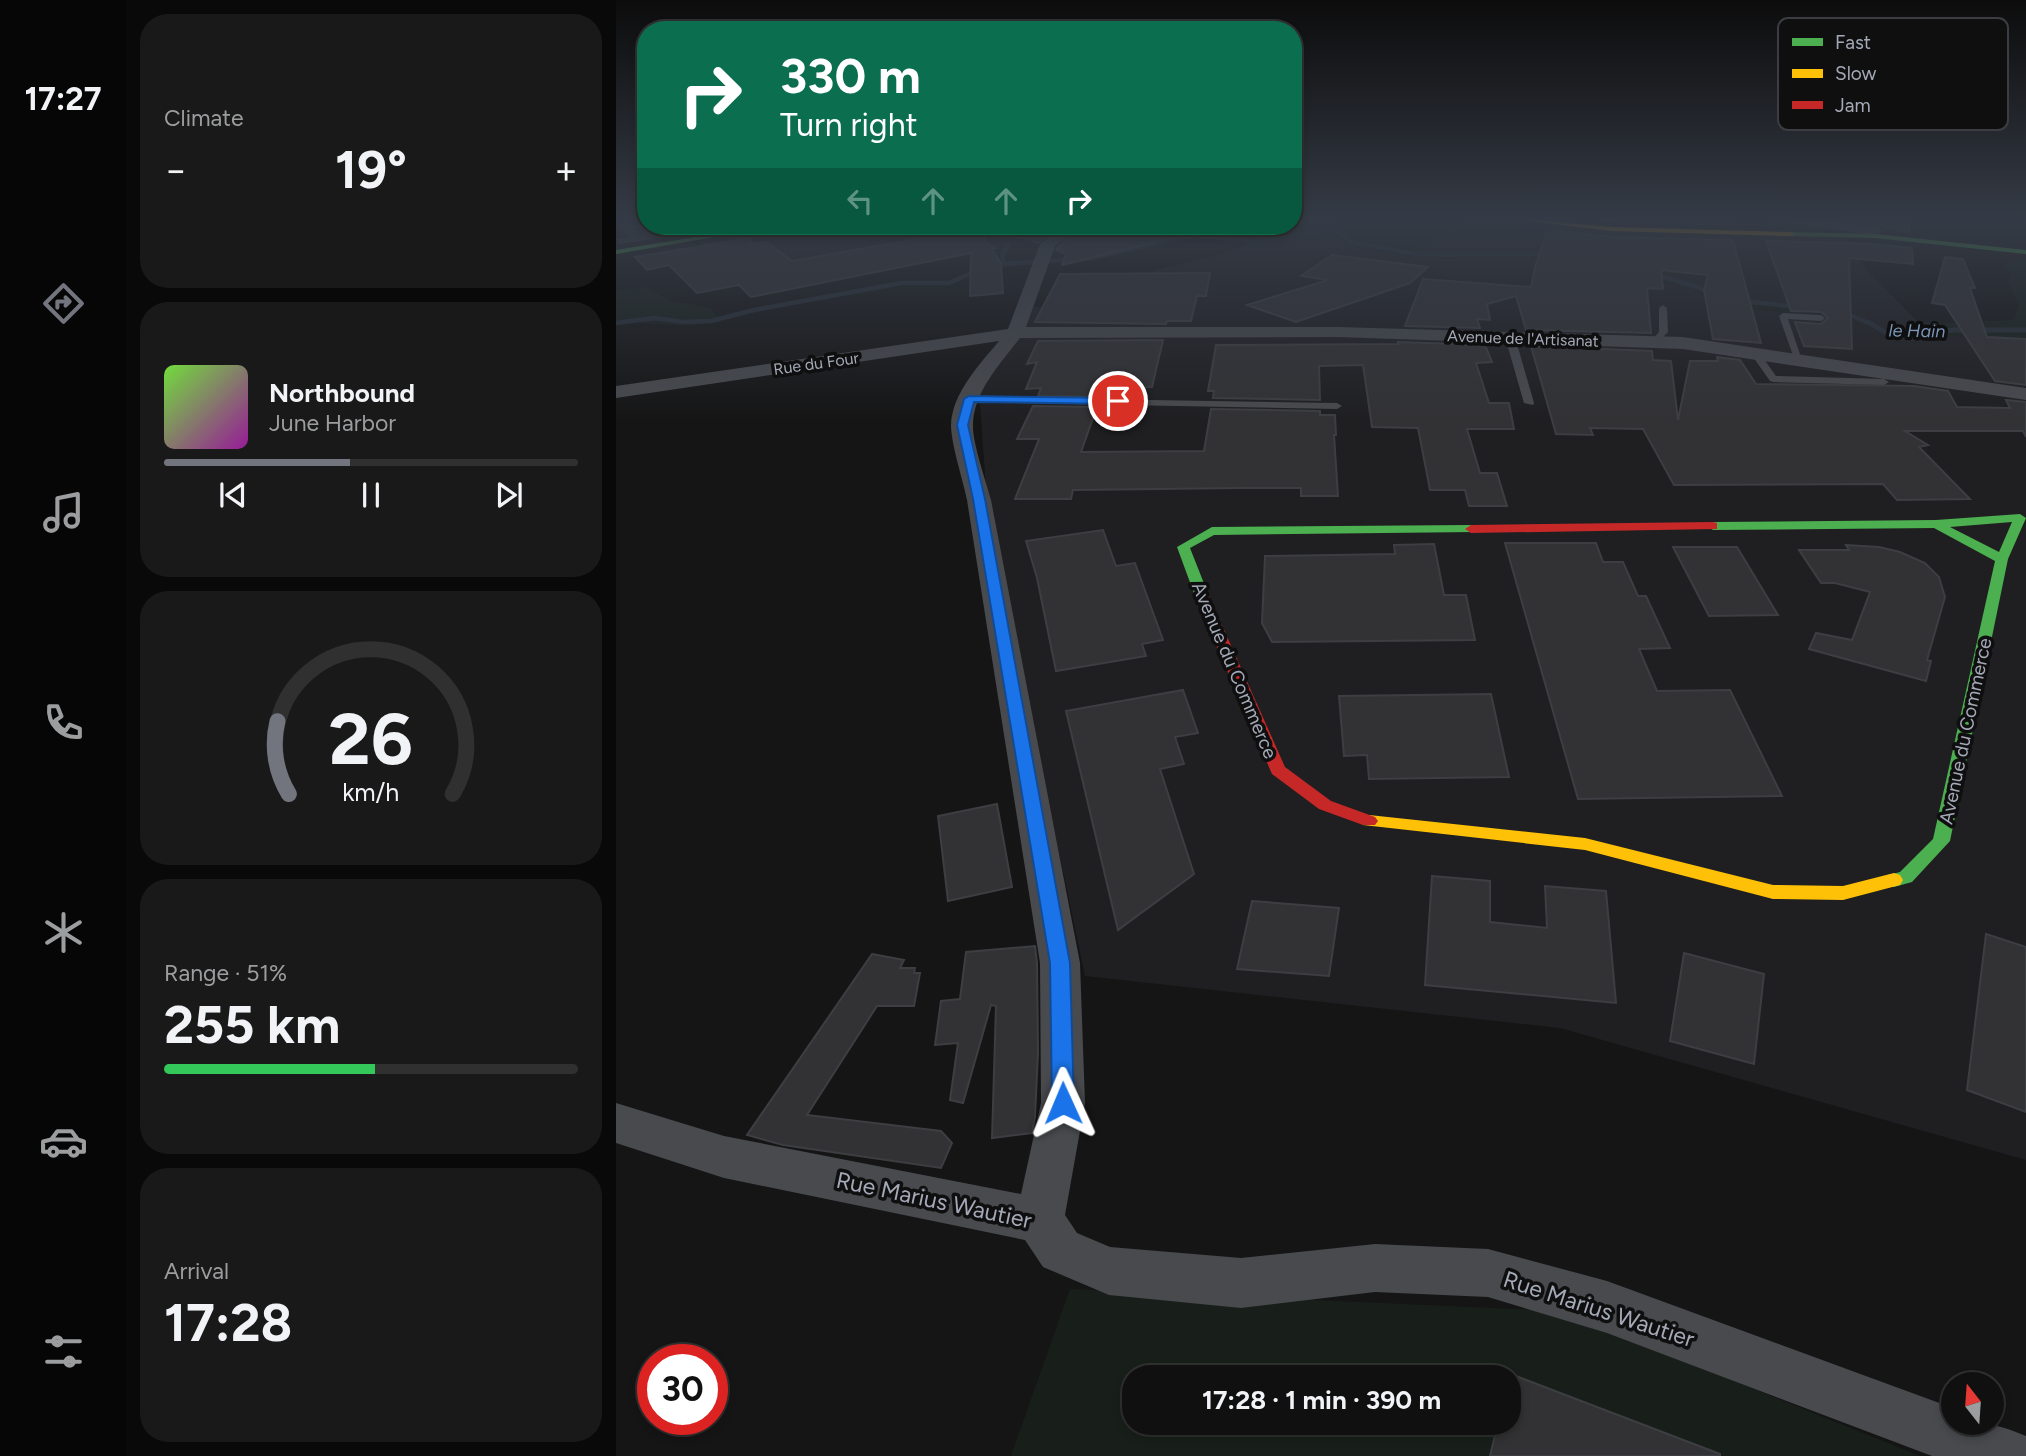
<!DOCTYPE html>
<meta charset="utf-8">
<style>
:root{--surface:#101010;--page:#191919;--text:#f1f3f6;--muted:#9c9d9f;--line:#303030;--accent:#72757e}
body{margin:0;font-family:Figtree,sans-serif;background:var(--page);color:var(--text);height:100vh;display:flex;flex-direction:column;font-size:26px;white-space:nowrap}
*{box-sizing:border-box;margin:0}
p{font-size:23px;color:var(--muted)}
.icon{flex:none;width:38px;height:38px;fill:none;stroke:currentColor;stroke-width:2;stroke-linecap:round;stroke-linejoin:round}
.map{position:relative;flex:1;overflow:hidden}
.panel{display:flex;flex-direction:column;gap:14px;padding:14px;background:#090909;width:490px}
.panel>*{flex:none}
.guide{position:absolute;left:21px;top:21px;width:665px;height:214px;border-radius:28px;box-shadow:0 4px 10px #0003,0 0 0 2px var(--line);background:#0b6e4f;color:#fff;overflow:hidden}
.needle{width:46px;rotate:343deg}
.fabs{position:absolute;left:1325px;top:1372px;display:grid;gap:14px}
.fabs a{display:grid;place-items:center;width:63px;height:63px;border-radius:50%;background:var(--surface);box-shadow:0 4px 10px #0003,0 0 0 2px var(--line);font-size:35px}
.speed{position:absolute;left:21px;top:1344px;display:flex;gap:14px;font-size:35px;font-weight:700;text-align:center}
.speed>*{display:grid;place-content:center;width:91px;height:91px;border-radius:50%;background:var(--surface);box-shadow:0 4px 10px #0003,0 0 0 2px var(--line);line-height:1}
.speed .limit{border:10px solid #d22;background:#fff;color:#111}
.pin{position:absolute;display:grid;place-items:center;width:60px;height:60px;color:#fff;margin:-30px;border:4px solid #fff;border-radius:50%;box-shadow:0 2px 7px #0007}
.me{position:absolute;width:77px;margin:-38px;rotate:359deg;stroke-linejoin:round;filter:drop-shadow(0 0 5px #0008)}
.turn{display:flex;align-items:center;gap:24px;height:147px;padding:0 28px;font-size:32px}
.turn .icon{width:91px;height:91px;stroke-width:2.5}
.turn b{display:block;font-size:49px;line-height:60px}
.lanes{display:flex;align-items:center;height:66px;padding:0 28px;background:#0003;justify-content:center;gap:35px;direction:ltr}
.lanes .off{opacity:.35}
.big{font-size:52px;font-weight:700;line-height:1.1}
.panel .tile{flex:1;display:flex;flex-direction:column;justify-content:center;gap:10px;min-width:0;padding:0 24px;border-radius:28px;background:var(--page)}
.panel .dial{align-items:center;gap:0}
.dial svg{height:182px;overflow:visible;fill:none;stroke:var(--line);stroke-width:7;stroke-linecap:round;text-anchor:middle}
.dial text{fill:var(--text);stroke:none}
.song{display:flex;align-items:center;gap:21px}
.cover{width:84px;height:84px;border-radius:10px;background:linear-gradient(135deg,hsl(100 70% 55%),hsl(300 70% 35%))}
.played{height:7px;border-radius:4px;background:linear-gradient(90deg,var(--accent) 45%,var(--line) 45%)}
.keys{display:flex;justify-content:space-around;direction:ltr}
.heat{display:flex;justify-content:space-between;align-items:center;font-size:38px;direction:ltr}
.charge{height:10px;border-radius:5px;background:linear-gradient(90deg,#34c759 51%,var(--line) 0)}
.trip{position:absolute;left:506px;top:1365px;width:399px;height:70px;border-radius:28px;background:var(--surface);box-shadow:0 4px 10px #0003,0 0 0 2px var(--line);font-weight:700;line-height:70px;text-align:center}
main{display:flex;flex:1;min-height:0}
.tabs{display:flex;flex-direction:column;width:126px;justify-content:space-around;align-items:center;background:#060606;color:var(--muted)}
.tabs .icon{width:49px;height:49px}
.tabs .active{color:var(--accent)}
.tabs b{font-size:32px;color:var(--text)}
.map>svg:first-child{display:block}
.built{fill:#1f1f22}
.green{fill:#181f1a;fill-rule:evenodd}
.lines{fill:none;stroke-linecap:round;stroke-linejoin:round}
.stream-far1{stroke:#272e37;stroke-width:4.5}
.stream{stroke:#272e37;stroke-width:5}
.building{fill:#323235;stroke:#3d3e41;stroke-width:2}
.lane{fill:#484a4e;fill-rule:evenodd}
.street{fill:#484a4e;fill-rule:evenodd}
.fast{fill:#4caf50;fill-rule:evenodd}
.slow{fill:#ffc107;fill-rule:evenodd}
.jam{fill:#c62828;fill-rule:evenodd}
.route{fill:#1a73e8;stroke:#114b97;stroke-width:2}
.labels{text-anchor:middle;stroke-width:7;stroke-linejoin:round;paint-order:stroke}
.far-street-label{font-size:16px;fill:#a4a9b7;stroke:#0f0f10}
.far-water-label{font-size:18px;font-style:italic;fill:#7994b4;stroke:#0f0f10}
.street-label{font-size:19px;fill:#a4a9b7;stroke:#0f0f10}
.near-street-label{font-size:23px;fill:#a4a9b7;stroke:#0f0f10}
.key{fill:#0f0f10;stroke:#3c3d42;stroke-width:2}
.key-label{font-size:19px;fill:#a4a9b7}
</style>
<main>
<nav class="tabs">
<b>17:27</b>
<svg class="icon active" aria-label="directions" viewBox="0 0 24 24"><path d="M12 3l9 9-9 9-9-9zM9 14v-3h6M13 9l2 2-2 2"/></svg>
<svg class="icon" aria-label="music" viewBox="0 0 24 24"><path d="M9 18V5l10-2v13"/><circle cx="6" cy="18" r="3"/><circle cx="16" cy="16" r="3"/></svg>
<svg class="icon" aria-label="phone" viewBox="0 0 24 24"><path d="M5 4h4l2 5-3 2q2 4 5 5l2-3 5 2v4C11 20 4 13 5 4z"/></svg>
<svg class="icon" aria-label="climate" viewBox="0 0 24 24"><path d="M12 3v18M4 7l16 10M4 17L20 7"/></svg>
<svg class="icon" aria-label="car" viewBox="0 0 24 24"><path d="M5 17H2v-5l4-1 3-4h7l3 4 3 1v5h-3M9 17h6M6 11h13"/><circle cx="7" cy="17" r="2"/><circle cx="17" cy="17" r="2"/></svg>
<svg class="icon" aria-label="filters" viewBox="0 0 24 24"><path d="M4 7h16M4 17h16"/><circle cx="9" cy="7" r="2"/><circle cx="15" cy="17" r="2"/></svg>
</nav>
<section class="panel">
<div class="tile"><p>Climate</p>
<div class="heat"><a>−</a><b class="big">19°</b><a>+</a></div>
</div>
<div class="tile">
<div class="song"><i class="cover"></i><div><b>Northbound</b><p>June Harbor</p></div></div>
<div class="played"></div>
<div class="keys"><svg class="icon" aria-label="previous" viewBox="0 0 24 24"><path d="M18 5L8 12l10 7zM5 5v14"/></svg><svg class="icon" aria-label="pause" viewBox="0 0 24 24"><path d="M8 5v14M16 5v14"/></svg><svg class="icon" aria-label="next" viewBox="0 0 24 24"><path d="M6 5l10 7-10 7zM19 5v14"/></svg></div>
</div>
<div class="tile dial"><svg viewBox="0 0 100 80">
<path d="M14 69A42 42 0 1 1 86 69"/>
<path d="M14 69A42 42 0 0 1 9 37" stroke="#72757e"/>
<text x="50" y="56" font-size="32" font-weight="700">26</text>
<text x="50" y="72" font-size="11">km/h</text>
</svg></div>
<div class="tile"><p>Range · 51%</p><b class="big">255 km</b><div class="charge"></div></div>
<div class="tile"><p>Arrival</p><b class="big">17:28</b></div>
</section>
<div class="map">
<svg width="1410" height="1456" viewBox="0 0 1410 1456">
<rect width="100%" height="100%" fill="#151515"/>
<path class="built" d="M677,217H717L715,219L837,227L858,217H866L891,221L1230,238L1248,267L1301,321L1410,334V1160L944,1028L469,976L372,515L363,391L413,307L522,305L533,272L613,252L667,227L663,226H677Z
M177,226H453L435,238L150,295L82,241Z"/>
<path class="green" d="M713,219L840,226L799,250L809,254L918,253L983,259L1060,279L1126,302L1219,312L1217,317L1102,306L1078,289L965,262L894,256L817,258L773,254L729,244L714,226Z
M1405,258L1410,260V339L1323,336L1298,325L1397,320L1403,306L1392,281L1395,274L1387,263Z
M29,287L56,301L95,308L105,322L69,326L15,322L0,325V291Z
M454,1289L945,1311L1304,1456H395ZM518,1377H892V1423H518Z"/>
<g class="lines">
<path class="stream-far1" d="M387,264V254L392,245
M375,265L476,258L577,235L644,242L708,229L719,230L735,242L804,255L933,254
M1038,274L1096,292
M1125,301L1182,307
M1226,312L1258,325
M0,323L39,318L68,322L95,321L138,310L286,283H333L363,270"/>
<path class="stream" d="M1254,323L1270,333L1288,336L1338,330H1410"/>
</g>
<path class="building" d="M955,217H1111L1113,225L995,221Z
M1206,217L1266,224V221L1277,220L1293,222L1294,232Z
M2,226H113L4,243L2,240L16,238Z
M294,226H335L355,234V226H360L372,244L380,248L376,249L385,263L387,293L354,296L355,253L135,297L123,285L81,293L53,265L31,270L19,257L135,238V244L151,242L176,261L313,237Z
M390,226H411L439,229L422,243L389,230Z
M483,226H572L573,234L446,265L450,254L440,250L441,248L461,231L482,234Z
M932,230L995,237L1117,240L1145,343L1097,339L1088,290L1092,275L1045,270L1047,289L1031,288L1035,333L910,330L900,296L871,304L874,320L861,319L864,328L789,326L807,279L915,287L919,267Z
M1150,241L1259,244L1296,248L1297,264L1233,258L1236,349L1188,346L1179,322L1205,324L1212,318L1205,312L1175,311Z
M716,255L812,267L794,283L680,322L631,305L712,280L685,276Z
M1329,257L1347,259L1359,288H1354L1371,337L1410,339V385L1379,381L1329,305L1316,303Z
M594,273L590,296H581L575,321H551L550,324L419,322L444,274Z
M547,340L536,387L488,388L485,397L422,396L425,388L410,389L421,362L411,364L422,341Z
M782,342L869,345L876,362L860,363L873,403H893L898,429H851L864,473H881L891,506H853L849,490H814L802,428L756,427L747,365L703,366L704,400L597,398L598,391H592L600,345L782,344Z
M915,346L1036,351L1037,360L1055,361L1062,420L1074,361H1102L1101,357L1124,360L1140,384L1298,386L1332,391L1341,407L1394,408L1390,400L1410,402V437L1407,431H1289L1312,445L1303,447L1354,499L1281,500L1267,484L1058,485L1027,429L974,428L977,435L940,434Z
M417,406L481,407L465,452L588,451L595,409L704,411V415H719L720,435H718L722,496H685V488H625L457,490L455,499H399L423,439H401Z
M487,530L500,566L519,563L547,640L526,644L530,656L440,671L421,578L410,541Z
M889,543H980L987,562H1007L1022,596H1030L1054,648L1023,649L1041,691L1114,690L1166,796L962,799Z
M818,544L828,595H850L859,640L656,642L646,623L649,556L779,554L778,545Z
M1230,545L1263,547L1284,552L1309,563L1323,577L1329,597L1311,660L1315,661L1310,681L1193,649L1200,633L1236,640L1254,592L1219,583H1205L1183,550H1233Z
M1057,547H1121L1162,615L1093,616Z
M567,690L582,733L559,737L568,764L544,769L578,874L502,930L450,711Z
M875,694L893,777L753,779L751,755L728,756L723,696Z
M381,804L396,887L332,901L322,816Z
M816,876L874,881V922L931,928L929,886L990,891L1000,1003L809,985Z
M636,901L723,908L713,976L621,969Z
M1370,934L1410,947V1112L1351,1090Z
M419,946L421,963L422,1052L419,1117L416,1133L376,1138L380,1006L375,1005L347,1103L334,1100L342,1043L319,1045L325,1001L344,999L350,952Z
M1068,953L1148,974L1138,1064L1054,1041Z
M256,954L288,960L284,968H299L298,973H304L298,1006H261L191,1115L325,1131L336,1143L325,1168L167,1145L131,1135Z
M892,1373L1104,1454V1456H874L882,1423H892Z"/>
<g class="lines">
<path class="lane" d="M1047,305L1051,308L1052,332L1039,345L1034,342L1043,332V308Z
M1167,313L1205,315L1209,318L1205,321L1172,319L1187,363L1179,361L1163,316Z
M894,334L899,337L918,403L917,405L908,403L889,337Z
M1137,352H1143L1160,376L1268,379L1273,382L1268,385L1157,382L1154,381L1135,354Z
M349,397L721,403L726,406L721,409L353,402L349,401Z"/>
<path class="street" d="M1149,217H1187L1259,227L1266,231L1259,235L1156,221Z
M447,226H463L439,246L410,327H722L1067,337L1410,388V400L1067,349L722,337L404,338C385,363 358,391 357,424C356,442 370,481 375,500L464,963L469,1103L449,1215L461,1233L494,1247L625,1258L759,1244L872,1249L991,1281L1337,1408V1423C1370,1423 1379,1423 1410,1436V1456H1316L991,1333L872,1297L759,1292L625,1308L493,1295L427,1267L409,1240L108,1178L0,1143V1103L108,1136L405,1194L425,1103L424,963L351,500C347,480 335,444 335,425C336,393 364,364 383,341L0,398V386L392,329L424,244Z"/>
<path class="fast" d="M147,226H163L0,254V250Z
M1172,232L1259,234L1410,250V254L1259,238L1175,236Z
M1404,514L1410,518L1392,559L1334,841L1296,882L1278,887L1272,885L1269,880L1272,875L1284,872L1317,839L1379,561L1318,528L1097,530L1091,526L1097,522L1320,520ZM1396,522L1383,552L1334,527Z
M855,525L861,529L859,532L598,535L574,548L593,596L586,600L579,596L561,547L596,527Z"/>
<path class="slow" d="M881,217L995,227L1175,232L1179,234L1175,236L995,231Z
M753,815L969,838L1157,885L1227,886L1278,873L1284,875L1287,880L1284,885L1227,900L1157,899L969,850L747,825L744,821L747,817Z"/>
<path class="jam" d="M1097,522L1101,523V529L855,533L849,529L855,525Z
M586,592L593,596L669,767L715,801L759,817L762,821L759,825H747L703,809L656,774L579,596Z"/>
</g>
<linearGradient id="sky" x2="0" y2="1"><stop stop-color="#0c0c0c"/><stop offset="0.52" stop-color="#353b46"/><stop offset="1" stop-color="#353b46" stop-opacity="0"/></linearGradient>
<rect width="1410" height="421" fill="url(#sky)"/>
<path class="route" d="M353,396L502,398L507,401L502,404L358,402L352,425L369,499L454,963L458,1103L455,1110L447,1113L439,1110L436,1103L434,963L357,499L341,425L348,399Z"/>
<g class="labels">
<g class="far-street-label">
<text transform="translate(907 338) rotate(2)" y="6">Avenue de l'Artisanat</text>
<text transform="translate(200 363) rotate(-8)" y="6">Rue du Four</text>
</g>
<g class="far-water-label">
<text transform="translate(1301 331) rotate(1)" y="6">le Hain</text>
</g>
<g class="street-label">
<text transform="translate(619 670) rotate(67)" y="7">Avenue du Commerce</text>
<text transform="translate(1349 731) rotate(-78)" y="7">Avenue du Commerce</text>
</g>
<g class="near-street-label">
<text transform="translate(318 1200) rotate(12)" y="8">Rue Marius Wautier</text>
<text transform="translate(983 1309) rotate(18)" y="8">Rue Marius Wautier</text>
</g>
</g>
<rect x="1162" y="18" width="230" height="112" rx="10" class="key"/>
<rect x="1176" y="38" width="31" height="8" fill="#4caf50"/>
<rect x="1176" y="69" width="31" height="9" fill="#ffc107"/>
<rect x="1176" y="101" width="31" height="8" fill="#c62828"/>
<g class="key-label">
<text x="1219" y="49">Fast</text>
<text x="1219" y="80">Slow</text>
<text x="1219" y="112">Jam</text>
</g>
</svg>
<div class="fabs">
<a><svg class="needle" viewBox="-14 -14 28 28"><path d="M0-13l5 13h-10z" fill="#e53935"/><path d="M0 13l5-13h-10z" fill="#9c9d9f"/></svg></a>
</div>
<div class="speed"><div class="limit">30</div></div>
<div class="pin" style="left:502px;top:401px;background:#d93025"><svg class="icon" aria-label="arrive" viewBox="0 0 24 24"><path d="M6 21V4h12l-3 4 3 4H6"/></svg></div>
<svg class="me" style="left:447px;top:1103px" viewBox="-20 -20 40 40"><path d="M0-17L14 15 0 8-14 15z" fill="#1a73e8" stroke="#fff" stroke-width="4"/></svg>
<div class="trip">17:28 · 1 min · 390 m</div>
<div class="guide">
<div class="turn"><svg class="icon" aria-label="right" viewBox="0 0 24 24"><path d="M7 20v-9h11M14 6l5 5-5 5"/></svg><div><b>330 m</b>Turn right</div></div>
<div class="lanes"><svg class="icon off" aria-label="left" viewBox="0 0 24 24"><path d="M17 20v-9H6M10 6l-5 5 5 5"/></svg><svg class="icon off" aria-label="ahead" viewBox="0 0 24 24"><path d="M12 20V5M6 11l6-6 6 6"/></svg><svg class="icon off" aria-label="ahead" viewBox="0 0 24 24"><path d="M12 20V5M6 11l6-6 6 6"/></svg><svg class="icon" aria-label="right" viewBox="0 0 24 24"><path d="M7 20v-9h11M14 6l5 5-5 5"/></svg></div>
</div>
</div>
</main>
